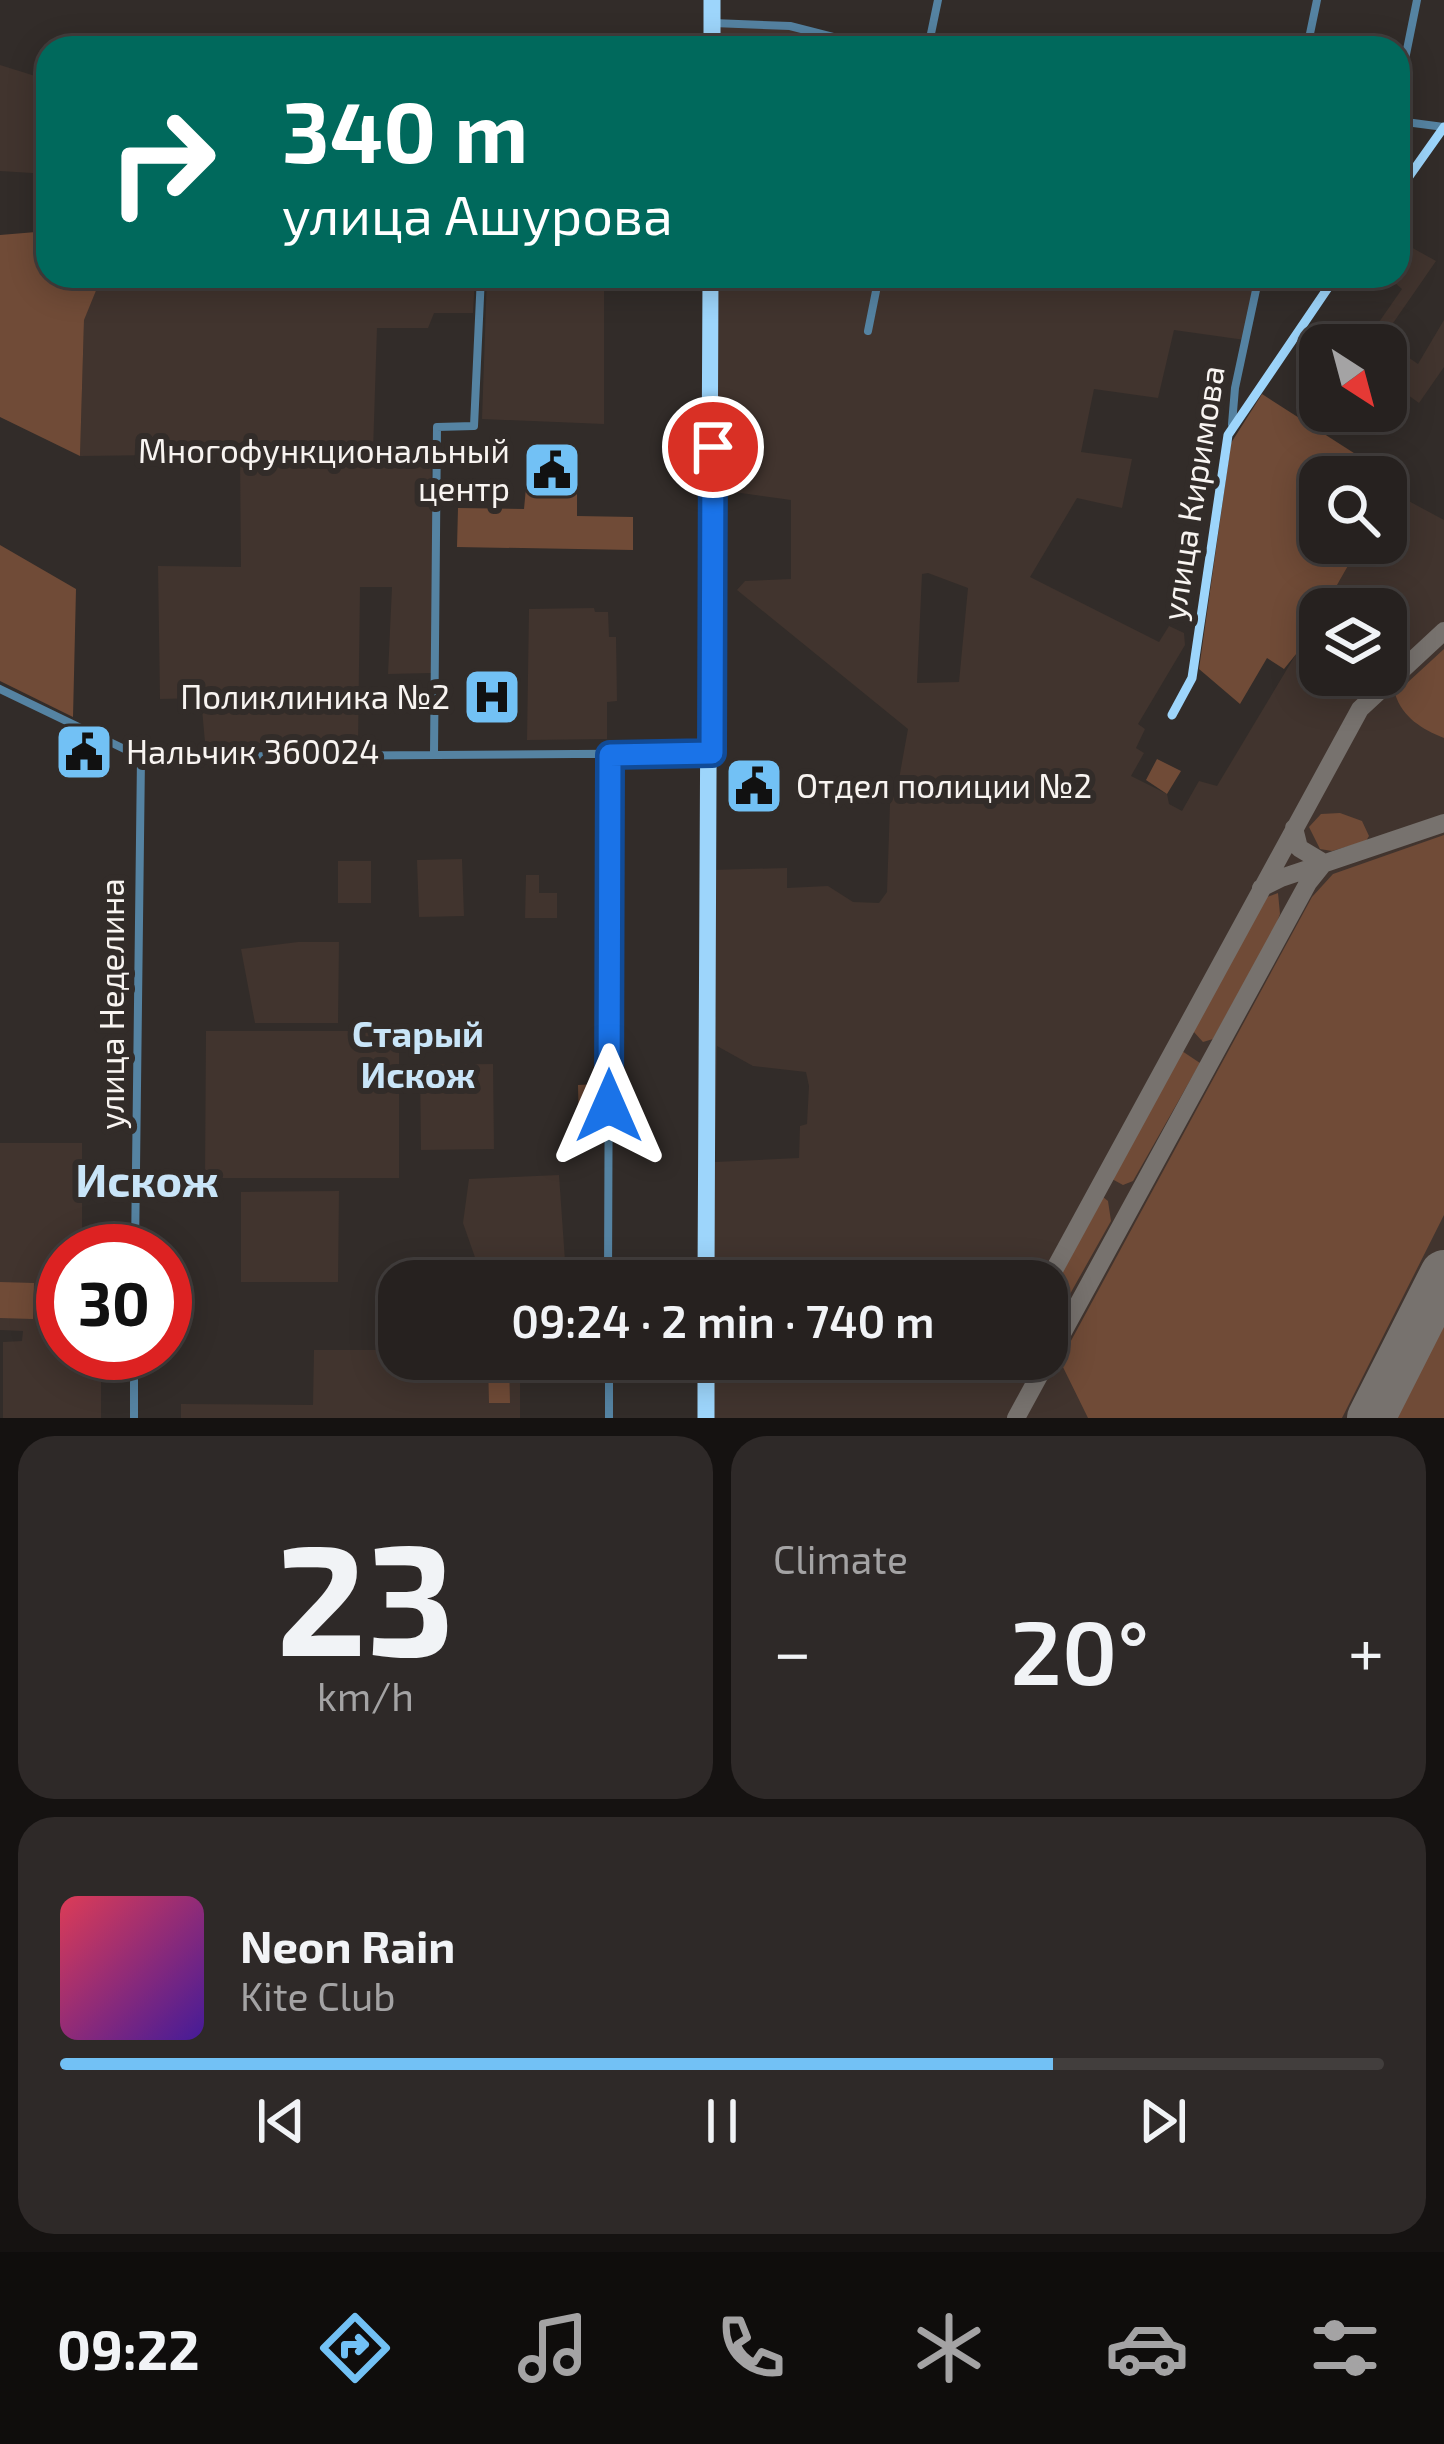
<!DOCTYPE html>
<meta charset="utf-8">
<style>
:root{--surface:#26211f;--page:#2e2928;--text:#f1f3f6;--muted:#a4a3a4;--line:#423e3d;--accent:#72c1f5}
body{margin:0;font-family:"Exo 2",sans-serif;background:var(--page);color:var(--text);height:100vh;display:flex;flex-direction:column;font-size:45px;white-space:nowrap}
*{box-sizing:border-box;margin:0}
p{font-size:39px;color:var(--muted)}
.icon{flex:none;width:66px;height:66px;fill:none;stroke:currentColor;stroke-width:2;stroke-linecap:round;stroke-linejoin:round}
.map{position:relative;height:1418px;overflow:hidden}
.side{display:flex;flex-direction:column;gap:18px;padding:18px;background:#151211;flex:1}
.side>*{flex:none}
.hud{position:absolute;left:36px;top:36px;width:1374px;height:252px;border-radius:36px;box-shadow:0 6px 30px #0003,0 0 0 3px var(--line);background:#00695c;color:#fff;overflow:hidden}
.needle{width:78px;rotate:144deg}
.controls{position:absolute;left:1299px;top:324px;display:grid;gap:24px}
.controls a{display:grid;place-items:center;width:108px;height:108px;border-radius:24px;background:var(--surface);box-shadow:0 6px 30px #0003,0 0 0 3px var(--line);font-size:60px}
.speed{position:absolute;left:36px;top:1224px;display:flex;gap:24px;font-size:60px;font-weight:700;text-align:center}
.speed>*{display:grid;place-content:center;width:156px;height:156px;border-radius:50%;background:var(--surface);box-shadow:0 6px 30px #0003,0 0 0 3px var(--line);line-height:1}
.speed .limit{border:18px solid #d22;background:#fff;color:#111}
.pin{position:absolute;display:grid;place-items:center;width:102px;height:102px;color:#fff;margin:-51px;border:6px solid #fff;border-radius:50%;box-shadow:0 3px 12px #0007}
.me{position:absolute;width:132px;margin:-66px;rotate:0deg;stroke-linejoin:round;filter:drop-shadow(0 0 9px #0008)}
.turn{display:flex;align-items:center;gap:42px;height:252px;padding:0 48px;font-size:54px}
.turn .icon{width:156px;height:156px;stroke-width:2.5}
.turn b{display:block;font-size:84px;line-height:102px}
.big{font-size:90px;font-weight:600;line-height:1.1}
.side .widget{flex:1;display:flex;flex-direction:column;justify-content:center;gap:18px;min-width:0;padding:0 42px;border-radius:36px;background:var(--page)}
.side .dial{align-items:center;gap:0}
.dial b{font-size:156px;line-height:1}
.song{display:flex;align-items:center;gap:36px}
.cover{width:144px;height:144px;border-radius:18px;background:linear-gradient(135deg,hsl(350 70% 55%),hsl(260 70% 35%))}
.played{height:12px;border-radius:6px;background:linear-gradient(90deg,var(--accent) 75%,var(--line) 75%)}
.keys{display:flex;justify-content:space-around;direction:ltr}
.heat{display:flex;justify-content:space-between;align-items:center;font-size:66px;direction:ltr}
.side .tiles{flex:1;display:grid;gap:18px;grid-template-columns:1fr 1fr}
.widget:last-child{grid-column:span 2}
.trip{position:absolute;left:378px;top:1260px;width:690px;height:120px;border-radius:36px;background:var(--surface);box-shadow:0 6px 30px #0003,0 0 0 3px var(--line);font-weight:600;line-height:120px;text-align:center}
.tab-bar{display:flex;height:192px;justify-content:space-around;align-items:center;background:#0f0d0c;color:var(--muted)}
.tab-bar .icon{width:84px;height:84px}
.tab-bar .on{color:var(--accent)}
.tab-bar b{font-size:54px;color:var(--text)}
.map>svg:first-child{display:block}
.built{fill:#41342e;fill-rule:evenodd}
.green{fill:#704b37}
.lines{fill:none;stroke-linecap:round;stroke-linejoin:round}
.taxiway{stroke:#77726e;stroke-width:18}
.runway{stroke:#77726e;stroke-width:48}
.minor{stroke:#5583a2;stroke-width:8}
.major{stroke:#9dd5fb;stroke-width:9}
.route-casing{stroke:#114b97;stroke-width:30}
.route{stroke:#1a73e8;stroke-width:21}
.labels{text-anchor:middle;stroke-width:12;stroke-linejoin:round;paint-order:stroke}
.poi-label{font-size:33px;fill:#f8f4f1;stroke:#322c29;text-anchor:end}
.street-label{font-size:33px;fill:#f8f4f1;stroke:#322c29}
.neighbourhood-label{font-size:36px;font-weight:bold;fill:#c9e5f8;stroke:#322c29}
.district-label{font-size:45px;font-weight:bold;fill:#c9e5f8;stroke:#322c29}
</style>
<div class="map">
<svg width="1444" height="1418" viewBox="0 0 1444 1418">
<rect width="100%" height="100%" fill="#322c29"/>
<path class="built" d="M734,21L825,35V48H716V22Z
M0,65L48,80V174L0,171Z
M1409,246L1436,261L1382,339L1418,364L1444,320V367L1419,403L1397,387L1386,396V345H1363L1402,289L1388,277L1398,276V262Z
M102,276H475L473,313H434L428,328H377L373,452L431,454L435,585L431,673L388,674L392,587H360L358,746L205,742L201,698L160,699L158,566L241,567L240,454L80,456L84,319Z
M487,276H604V424L482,419Z
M714,276H1259L1245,340L1174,330L1158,398L1094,389L1081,452L1132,459L1122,508L1077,498L1030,577L1159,642L1169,626L1184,633L1185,645L1138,724L1145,729L1136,748L1144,753L1131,776L1167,794L1169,804L1182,811L1199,781L1217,786L1320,614V675H1386V609H1323L1361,543H1386V498L1390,491L1444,520V1418H710V1359H1047V1281H710L712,870L787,868V888L828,886L853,902L879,903L887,892L890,804L897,790L908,729L737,590L745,581L791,579V500L713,489ZM928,573L968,588L959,682L917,683L922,574ZM717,1046L753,1066L806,1072L809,1086L807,1124L800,1126L799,1158L715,1162Z
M594,608L595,612H608L609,637H616L617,701L607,702V739L527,740L529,609Z
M462,859L464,916L419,917L417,860Z
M338,861H371V903H338Z
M526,875H539V893H557V918H525Z
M298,942H339L338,1023H255L241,949Z
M206,1031H399V1178H205Z
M493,1064L494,1149L421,1150L420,1065Z
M0,1143H82V1251H63V1353H101V1418H3V1342L22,1341L23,1331L0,1330Z
M559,1175L565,1261L478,1266L463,1223L469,1179Z
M339,1191L338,1282H241V1192Z
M314,1350H399V1359H520V1418H181V1404L313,1405Z"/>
<path class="green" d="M48,231V276H102L84,320L80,456L0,417V235Z
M1262,394L1396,480L1386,498V477H1320V543H1361L1301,648L1284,669L1267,658L1240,704L1199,669L1231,443Z
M526,488L577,489V516L633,517V550L457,547L458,508L524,509Z
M0,545L76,589L73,717L0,681Z
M1444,649V738C1422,729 1403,718 1395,694Z
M1157,759L1181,771L1167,794L1146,780Z
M1340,813L1362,821L1369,836L1366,841L1332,851L1320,849L1309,827L1321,814Z
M1444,835V1215L1342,1418H1088L1060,1361L1312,897L1333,874Z
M1278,893L1280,914L1276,925L1213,1039L1203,1042L1193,1031L1267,897Z
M1182,1051L1200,1063L1133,1181L1123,1185L1112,1179Z
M598,1084L599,1125L579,1126L578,1085Z
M1103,1197L1108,1201L1111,1221L1047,1335V1299Z
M0,1282L34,1283L33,1319L0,1318Z
M1444,1324V1418H1396Z
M488,1362H509L510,1403H489Z"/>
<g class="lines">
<path class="taxiway" d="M1294,828L1299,848L1324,863
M1261,888L1281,878L1444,823
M1047,1283L1360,709L1444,631
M1016,1418L1308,883L1324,863"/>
<path class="runway" d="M1371,1418L1444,1274"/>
<path class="minor" d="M713,23L790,26L876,48
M928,48L938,0
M1307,48L1317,0
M1398,94L1417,0
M1398,121L1444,127
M868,331L879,276
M1232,424L1235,388L1259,276
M0,689L141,757L709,753
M434,754L437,427L474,426L481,276
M135,1251L141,757
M608,1281L610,756
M134,1353V1418
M609,1359V1418"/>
<path class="major" d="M708,0V48
M716,48V0
M1398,192L1444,127
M1172,715L1192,678L1228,435L1336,276
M702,1281L707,276
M710,1281L714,276
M702,1418V1359
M710,1418V1359"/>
</g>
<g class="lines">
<g class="route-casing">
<path id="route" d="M609,1106L610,755L712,753L713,447"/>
</g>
<use href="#route" class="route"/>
</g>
<defs>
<g id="civic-square" transform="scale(3)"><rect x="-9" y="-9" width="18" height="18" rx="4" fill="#72c1f5" stroke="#322c29"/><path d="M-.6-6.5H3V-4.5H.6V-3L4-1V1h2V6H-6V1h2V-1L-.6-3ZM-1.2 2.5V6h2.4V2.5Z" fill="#111"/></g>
<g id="hospital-square" transform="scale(3)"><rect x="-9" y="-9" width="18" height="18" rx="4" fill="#72c1f5" stroke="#322c29"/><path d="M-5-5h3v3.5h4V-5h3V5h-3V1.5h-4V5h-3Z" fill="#111"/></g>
</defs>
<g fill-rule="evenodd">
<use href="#civic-square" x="552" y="470"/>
<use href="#hospital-square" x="492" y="697"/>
<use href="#civic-square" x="84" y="752"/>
<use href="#civic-square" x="754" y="786"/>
</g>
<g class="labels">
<g class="poi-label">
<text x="510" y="463">Многофункциональный<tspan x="510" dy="38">центр</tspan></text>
<text x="450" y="709">Поликлиника №2</text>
<text x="126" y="764" text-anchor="start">Нальчик 360024</text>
<text x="796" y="798" text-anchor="start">Отдел полиции №2</text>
</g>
<g class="street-label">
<text transform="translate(1193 493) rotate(-81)" y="12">улица Киримова</text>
<text transform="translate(112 1004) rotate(-90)" y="12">улица Неделина</text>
</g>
<g class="neighbourhood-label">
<text x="418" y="1047">Старый<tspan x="418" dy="41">Искож</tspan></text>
</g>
<g class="district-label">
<text x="147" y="1197">Искож</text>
</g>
</g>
</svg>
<div class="controls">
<a><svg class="needle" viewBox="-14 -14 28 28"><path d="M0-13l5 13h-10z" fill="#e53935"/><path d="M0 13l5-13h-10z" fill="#a4a3a4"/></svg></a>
<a><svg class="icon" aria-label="search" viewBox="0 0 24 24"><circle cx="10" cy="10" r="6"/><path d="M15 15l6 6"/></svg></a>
<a><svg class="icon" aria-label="layers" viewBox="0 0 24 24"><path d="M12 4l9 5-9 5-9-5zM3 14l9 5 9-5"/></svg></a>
</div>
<div class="speed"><div class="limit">30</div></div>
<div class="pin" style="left:713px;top:447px;background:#d93025"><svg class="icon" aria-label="arrive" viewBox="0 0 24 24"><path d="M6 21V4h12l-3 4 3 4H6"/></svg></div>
<svg class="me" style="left:609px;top:1106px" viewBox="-20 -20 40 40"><path d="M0-17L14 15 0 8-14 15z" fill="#1a73e8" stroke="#fff" stroke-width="4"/></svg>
<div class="trip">09:24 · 2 min · 740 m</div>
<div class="hud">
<div class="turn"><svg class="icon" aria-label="right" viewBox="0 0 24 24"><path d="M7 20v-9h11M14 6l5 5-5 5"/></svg><div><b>340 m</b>улица Ашурова</div></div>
</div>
</div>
<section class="side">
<div class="tiles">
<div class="widget dial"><b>23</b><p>km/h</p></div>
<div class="widget"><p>Climate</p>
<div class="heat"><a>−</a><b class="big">20°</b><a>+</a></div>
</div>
<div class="widget">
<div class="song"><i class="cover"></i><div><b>Neon Rain</b><p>Kite Club</p></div></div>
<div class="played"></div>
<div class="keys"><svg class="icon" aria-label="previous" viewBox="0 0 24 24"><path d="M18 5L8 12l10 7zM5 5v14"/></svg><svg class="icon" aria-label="pause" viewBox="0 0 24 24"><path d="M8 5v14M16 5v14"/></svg><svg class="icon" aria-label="next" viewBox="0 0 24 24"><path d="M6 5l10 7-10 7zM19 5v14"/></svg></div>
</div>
</div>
</section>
<nav class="tab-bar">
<b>09:22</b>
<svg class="icon on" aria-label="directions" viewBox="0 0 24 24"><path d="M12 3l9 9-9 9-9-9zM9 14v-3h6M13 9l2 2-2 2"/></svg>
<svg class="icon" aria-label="music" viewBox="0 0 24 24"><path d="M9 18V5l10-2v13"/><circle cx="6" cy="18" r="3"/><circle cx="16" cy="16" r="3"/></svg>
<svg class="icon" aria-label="phone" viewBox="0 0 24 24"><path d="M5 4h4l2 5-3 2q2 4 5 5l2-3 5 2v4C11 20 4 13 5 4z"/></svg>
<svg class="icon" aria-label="climate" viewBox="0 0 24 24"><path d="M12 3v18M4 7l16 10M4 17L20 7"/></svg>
<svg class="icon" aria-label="car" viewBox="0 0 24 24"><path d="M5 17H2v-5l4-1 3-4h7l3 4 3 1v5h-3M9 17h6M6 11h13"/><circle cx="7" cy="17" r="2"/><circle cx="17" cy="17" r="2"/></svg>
<svg class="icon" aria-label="filters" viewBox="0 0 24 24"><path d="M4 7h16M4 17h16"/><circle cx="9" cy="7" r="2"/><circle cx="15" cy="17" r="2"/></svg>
</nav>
